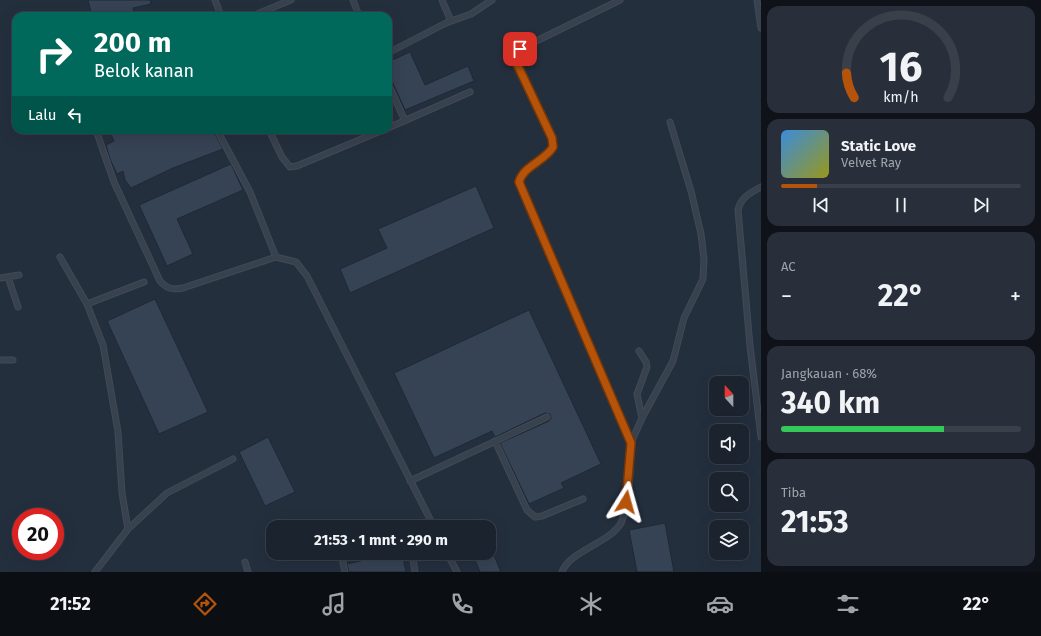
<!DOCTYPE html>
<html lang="id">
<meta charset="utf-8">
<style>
:root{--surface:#1b232e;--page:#282f3a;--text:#f1f3f6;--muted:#a0a4aa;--line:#39404a;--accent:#b45309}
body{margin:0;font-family:"Fira Sans",sans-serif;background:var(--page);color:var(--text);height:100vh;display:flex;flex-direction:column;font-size:15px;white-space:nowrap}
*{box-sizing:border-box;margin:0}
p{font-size:13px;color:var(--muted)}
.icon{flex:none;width:22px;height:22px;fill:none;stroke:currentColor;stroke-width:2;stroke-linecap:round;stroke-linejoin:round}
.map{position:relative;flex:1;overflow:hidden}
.side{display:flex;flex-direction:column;gap:6px;padding:6px;background:#0f1319;width:280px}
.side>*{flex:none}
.top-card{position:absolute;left:12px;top:12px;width:380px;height:122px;border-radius:12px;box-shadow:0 4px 16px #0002,0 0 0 1px var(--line);background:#00695c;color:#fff;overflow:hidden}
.needle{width:26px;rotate:339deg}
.tools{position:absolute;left:709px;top:376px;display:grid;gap:8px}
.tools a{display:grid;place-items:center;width:40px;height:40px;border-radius:8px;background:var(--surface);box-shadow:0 4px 16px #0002,0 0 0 1px var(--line);font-size:20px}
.speed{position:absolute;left:12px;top:508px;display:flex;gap:8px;font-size:20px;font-weight:700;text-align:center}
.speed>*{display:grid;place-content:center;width:52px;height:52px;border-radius:50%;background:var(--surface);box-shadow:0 4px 16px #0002,0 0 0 1px var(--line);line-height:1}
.speed .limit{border:6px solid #d22;background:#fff;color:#111}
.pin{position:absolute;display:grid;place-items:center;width:34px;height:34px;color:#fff;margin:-17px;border-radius:8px;box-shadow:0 2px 6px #0006}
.me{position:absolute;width:44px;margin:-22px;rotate:8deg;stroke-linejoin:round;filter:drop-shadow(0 0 3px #0008)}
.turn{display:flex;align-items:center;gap:14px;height:84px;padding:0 16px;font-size:18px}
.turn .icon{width:52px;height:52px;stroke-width:2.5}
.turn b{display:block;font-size:28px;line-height:34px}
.then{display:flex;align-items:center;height:38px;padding:0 16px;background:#0003;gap:8px;font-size:15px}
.big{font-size:30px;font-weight:700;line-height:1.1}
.side .tile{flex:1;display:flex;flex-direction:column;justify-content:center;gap:6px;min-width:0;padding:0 14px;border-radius:12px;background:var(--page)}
.side .dial{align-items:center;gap:0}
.dial svg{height:104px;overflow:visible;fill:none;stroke:var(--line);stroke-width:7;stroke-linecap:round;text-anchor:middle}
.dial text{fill:var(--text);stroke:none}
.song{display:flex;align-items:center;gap:12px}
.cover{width:48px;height:48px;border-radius:6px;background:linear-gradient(135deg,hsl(210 70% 55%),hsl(60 70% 35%))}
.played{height:4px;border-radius:2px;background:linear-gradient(90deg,var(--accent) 15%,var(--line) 15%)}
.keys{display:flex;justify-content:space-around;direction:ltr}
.heat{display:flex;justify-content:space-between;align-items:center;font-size:22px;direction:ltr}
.charge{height:6px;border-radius:3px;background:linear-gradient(90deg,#34c759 68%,var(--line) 0)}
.trip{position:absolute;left:266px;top:520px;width:230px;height:40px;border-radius:12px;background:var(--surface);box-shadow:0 4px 16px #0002,0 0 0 1px var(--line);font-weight:700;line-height:40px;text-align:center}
.tab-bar{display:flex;height:64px;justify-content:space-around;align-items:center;background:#0b0e12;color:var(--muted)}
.tab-bar .icon{width:28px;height:28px}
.tab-bar .selected{color:var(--accent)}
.tab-bar b{font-size:18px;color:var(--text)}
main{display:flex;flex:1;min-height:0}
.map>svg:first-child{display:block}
.building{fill:#364354;stroke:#1f2835}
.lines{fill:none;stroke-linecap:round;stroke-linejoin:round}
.lane-casing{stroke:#414a57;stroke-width:7}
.lane{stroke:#38414e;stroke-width:5}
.route-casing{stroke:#753606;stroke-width:10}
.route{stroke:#b45309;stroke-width:7}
</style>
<main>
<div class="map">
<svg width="761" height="572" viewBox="0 0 761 572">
<rect width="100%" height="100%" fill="#242f3e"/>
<path class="building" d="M88,0H150L151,4L133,8L135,16H92Z
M410,52L425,85L468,66L474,81L405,110L388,72V62Z
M109,130H213L223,149L173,168L131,188L125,180L123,171L117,174L110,159L106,145L114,141Z
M231,164L243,190L177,219L193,254L167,266L139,205Z
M476,186L494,228L350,293L340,269L387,248L378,229Z
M155,299L208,412L159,434L107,321Z
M529,310L601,464L561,483L564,488L529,504L500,443L549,421L551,418L550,414L545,413L495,437L492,431L434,458L394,373Z
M268,437L295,492L265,506L239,452Z
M665,523L674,572H637L629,530Z
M396,553H402L406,572H349L347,564Z
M472,553H493L501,572H480Z"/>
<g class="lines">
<g class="lane-casing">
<path id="lane" d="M215,0L221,16
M353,0L359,16
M442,0L451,21
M757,0L761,28
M252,16L291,0
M388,53L446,23L471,14L492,0
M388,83L405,121
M388,128L470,92
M96,130L114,182L160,281C167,289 173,290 183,288L276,257
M217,130L250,192L276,257L296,262L307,276L434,527
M269,130L282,157L290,167L297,166L383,130
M761,187C750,193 741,197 738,210L750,346L761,437
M60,257L87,304L103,345L118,432L122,493L128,529
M8,277L18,307
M0,278L19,275
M87,304L144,282
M639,351L646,362L647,367L637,394L642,418
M0,360H13
M495,441L527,510L535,517L542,516L583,499
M631,443L642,418L673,361L684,318L703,279L704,259L701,234L691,191L670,122
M410,481L547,417
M344,553L342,558L345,572
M412,553L415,572
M447,553L457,572
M245,562L248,572
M95,572L128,529L167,493L233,459
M562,572C569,551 610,543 621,523C631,502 630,466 631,443L519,182L521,176L549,153L553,147L552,138L516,59L520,49L620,0"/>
</g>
<use href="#lane" class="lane"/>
</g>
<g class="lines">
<g class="route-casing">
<path id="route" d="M520,49L516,59L517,64L552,138L553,147C545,161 523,166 519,182L631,443L626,502"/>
</g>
<use href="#route" class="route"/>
</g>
</svg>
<div class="tools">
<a><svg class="needle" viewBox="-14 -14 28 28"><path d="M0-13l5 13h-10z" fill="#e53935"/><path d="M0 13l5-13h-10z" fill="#a0a4aa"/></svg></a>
<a><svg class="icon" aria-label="sound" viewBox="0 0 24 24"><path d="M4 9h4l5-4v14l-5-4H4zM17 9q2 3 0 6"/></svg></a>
<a><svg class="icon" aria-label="search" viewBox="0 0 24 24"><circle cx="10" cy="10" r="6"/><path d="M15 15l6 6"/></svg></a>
<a><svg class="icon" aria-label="layers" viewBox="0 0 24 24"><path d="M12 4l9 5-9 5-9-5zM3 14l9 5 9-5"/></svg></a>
</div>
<div class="speed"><div class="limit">20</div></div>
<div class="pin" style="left:520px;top:49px;background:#d93025"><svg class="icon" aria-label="arrive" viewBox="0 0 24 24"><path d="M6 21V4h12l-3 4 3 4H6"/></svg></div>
<svg class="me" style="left:626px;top:502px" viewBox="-20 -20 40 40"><path d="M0-17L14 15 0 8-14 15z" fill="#b45309" stroke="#fff" stroke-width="4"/></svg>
<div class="trip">21:53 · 1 mnt · 290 m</div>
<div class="top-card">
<div class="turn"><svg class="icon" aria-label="right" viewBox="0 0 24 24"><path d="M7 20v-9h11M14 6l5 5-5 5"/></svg><div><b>200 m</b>Belok kanan</div></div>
<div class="then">Lalu<svg class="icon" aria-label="left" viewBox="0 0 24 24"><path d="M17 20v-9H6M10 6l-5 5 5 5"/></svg></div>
</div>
</div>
<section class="side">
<div class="tile dial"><svg viewBox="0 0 100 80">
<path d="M14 69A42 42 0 1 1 86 69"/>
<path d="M14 69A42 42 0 0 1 8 50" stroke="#b45309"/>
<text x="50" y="56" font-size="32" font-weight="700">16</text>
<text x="50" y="72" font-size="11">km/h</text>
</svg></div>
<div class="tile">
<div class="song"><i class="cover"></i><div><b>Static Love</b><p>Velvet Ray</p></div></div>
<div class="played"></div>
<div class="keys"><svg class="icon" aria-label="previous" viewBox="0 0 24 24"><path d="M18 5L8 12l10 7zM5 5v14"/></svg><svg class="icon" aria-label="pause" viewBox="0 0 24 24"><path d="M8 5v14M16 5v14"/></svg><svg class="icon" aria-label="next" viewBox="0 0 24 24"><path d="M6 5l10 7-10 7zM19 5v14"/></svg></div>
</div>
<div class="tile"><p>AC</p>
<div class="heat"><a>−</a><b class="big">22°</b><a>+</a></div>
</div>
<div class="tile"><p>Jangkauan · 68%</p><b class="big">340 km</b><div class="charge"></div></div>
<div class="tile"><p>Tiba</p><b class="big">21:53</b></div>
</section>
</main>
<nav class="tab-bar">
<b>21:52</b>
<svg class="icon selected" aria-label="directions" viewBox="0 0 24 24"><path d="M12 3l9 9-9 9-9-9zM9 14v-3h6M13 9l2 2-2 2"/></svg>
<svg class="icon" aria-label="music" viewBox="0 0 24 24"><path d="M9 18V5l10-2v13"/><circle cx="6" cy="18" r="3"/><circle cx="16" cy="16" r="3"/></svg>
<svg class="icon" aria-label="phone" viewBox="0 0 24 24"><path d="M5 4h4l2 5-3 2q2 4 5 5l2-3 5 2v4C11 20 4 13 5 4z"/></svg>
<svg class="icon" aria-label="climate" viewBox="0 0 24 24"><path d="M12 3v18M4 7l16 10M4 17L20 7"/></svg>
<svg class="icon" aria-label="car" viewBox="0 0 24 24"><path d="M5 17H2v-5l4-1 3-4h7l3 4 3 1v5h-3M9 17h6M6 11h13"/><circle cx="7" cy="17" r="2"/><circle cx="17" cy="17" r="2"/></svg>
<svg class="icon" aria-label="filters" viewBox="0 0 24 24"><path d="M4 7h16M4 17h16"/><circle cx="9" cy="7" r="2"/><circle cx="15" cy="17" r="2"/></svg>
<b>22°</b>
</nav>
